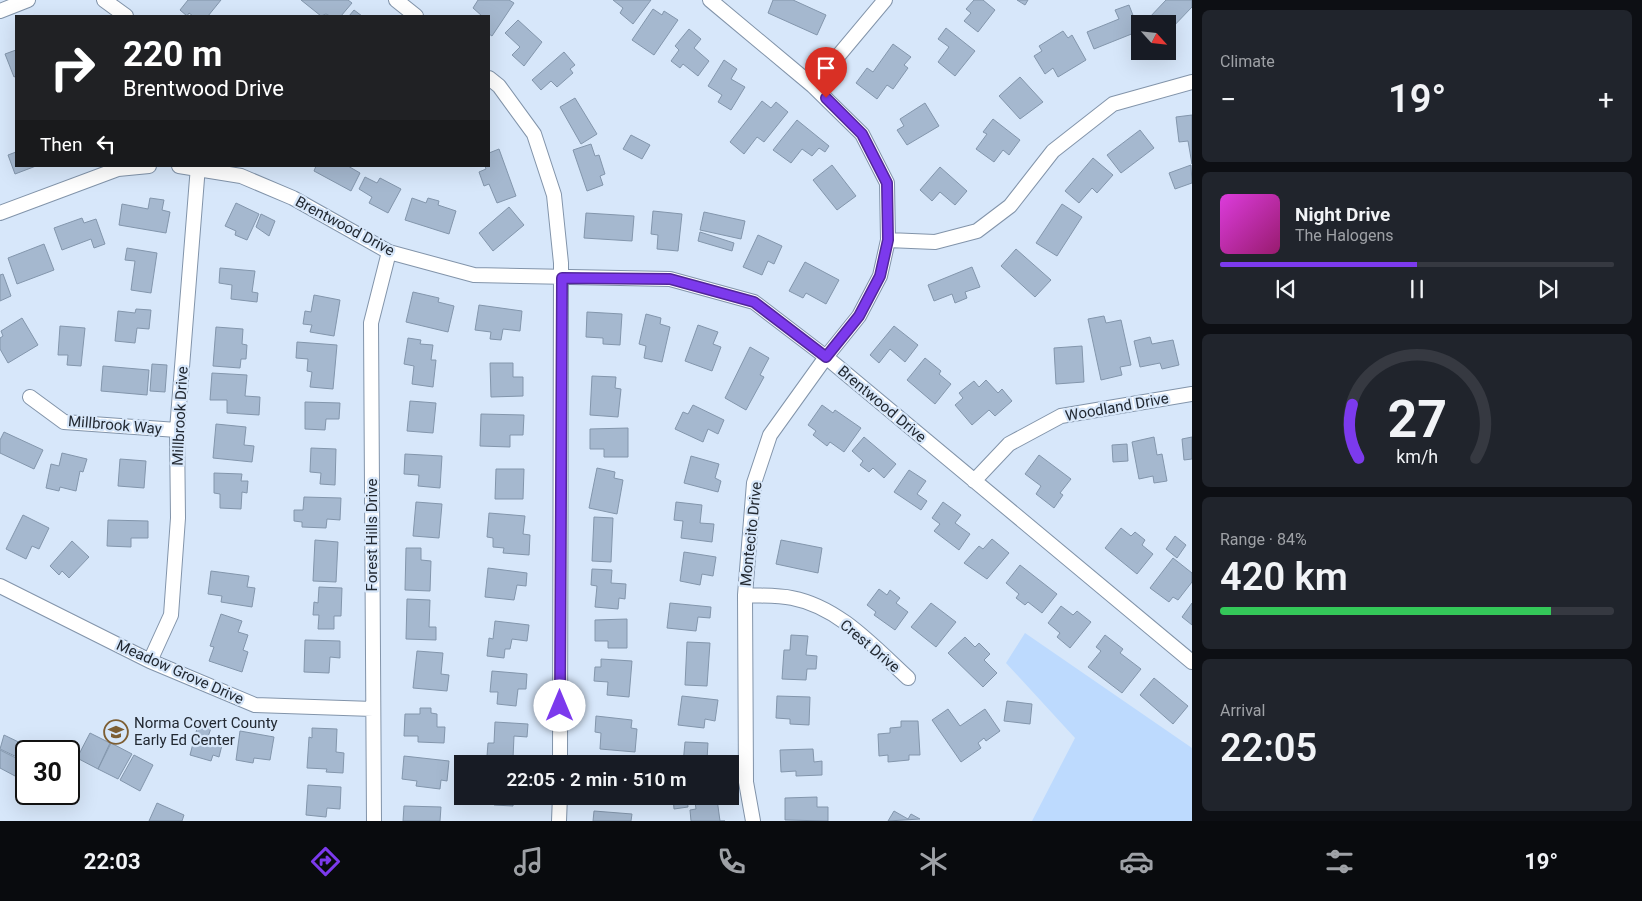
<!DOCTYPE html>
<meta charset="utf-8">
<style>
:root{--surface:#171b24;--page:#20242c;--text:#f1f3f6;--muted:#9ea1a6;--line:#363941;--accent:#7c3aed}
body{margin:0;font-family:Roboto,sans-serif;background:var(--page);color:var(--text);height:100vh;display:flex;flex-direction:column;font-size:19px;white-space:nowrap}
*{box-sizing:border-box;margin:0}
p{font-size:16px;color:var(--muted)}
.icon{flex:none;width:28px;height:28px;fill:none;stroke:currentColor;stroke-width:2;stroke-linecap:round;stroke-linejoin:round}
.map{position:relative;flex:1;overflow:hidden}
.panel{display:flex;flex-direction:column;gap:10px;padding:10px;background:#0d0f14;width:450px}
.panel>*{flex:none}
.top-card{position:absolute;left:15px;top:15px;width:475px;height:152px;border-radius:0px;box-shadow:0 5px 20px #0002;background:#202124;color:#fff;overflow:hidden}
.needle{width:32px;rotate:117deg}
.buttons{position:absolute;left:1131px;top:15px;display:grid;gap:10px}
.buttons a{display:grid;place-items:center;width:45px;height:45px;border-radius:0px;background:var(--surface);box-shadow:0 5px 20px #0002;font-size:25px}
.speed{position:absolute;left:15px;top:740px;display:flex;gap:10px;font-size:25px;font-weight:700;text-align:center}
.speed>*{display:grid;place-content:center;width:65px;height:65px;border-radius:50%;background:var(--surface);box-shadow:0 5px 20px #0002;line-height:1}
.speed .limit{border:2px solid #111;border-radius:8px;background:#fff;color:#111}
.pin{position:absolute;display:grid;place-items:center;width:42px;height:42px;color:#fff;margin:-51px -21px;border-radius:50% 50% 50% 0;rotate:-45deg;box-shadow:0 0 5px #0007}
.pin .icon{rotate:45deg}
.me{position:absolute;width:55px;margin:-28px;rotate:0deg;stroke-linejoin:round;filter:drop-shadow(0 0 4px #0008)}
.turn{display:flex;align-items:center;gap:18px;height:105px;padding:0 25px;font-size:22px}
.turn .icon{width:65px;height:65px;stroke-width:2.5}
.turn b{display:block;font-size:35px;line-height:42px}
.then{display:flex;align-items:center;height:48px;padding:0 25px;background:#0003;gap:10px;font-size:19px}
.big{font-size:38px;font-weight:600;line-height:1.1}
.panel .card{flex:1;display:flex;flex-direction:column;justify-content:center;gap:8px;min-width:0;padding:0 18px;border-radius:8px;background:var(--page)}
.panel .dial{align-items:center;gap:0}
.dial svg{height:130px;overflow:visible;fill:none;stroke:var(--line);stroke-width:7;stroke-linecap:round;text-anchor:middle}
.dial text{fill:var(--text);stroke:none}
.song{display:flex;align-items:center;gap:15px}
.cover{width:60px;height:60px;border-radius:8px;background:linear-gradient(135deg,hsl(300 70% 55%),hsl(320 70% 35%))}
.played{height:5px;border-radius:2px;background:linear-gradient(90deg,var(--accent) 50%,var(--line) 50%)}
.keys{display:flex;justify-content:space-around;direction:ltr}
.heat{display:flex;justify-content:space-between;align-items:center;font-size:28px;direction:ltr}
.charge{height:8px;border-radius:4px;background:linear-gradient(90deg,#34c759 84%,var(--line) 0)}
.trip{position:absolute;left:454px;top:755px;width:285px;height:50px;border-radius:0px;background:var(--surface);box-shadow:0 5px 20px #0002;font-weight:600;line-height:50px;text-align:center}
.dock{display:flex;height:80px;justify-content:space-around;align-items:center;background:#090b0e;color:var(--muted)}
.dock .icon{width:35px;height:35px}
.dock .active{color:var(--accent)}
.dock b{font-size:22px;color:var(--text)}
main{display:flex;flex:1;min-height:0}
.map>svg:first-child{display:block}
.green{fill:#bddafe}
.building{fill:#a5b8cf;stroke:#8396ac}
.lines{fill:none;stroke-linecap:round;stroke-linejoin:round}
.minor-casing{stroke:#8294aa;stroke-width:16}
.minor{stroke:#fff;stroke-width:14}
.route-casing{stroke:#51269a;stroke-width:12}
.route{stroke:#7c3aed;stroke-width:9}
.labels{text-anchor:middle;stroke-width:4.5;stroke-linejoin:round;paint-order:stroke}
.street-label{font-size:15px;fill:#222932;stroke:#d7e7fa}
.poi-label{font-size:15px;fill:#222932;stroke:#d7e7fa;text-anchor:start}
</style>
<main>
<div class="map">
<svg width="1192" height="821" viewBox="0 0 1192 821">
<rect width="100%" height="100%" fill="#d7e7fa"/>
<path class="green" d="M1025,633L1192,748V821H1032L1075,738L1006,663Z"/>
<path class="building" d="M188,0H221L208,16H193L189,13L187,16L180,10Z
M301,0H348L352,3L341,16H330L326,14L321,16Z
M478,0H509L514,3L492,36L489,34V16H482L473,8Z
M613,0H651L633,24L620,13L623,8Z
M773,0H793L826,15L817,35L768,13Z
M974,0H983L995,10L978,32L964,21L971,13L966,9Z
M1017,0H1028L1025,5Z
M1166,0H1192V7L1168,32V24H1153L1148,19Z
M1129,5L1139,31L1094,49L1087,32L1119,19L1115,10Z
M653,9L662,15L664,11L678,20L654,55L632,40Z
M354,10L362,16H349Z
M518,20L542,42L524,66L512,55L520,47L505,33Z
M946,28L975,51L955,76L938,62L949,47L938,39Z
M689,29L701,39L694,48L709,61L698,76L683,64L680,68L671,61L679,50L675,46Z
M1063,31L1068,38L1072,35L1086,60L1058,77L1053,68L1045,74L1034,56L1042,51L1039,46Z
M893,44L911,57L904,65L908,68L893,89L887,85L877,99L856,83L867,68L873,72Z
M16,50V76L14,77L5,54Z
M564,52L575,65L570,69L573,73L557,87L551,81L541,90L532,80Z
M724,60L737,69L731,79L745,87L731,110L718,102L722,95L708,86Z
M1020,77L1043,102L1020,119L999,96Z
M575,98L597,134L581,144L560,107Z
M762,101L771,108L776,102L788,112L764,142L757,137L744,154L730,142Z
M925,103L939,126L907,145L897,130L904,126L900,119Z
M1192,115V164L1188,141L1179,142L1176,117Z
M993,119L1020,140L1009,155L1003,150L994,162L976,149L987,134L983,132Z
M797,120L829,146L825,152L819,148L812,156L802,149L791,163L773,150Z
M1140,130L1154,148L1121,173L1107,155Z
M631,135L650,145L642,159L623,149Z
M591,144L595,156L599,155L605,174L600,176L603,185L587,191L573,150Z
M499,149L516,196L497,203L489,184L484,186L479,172L486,169L485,166H489V153Z
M16,152V166H36L15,174L8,155Z
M1093,158L1113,175L1097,193L1092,188L1079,203L1065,191Z
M832,165L856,196L837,210L813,180Z
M1191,165L1192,183L1175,189L1169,173Z
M316,166H348L360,173L351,191L314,171Z
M940,167L967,191L955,205L940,192L932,201L920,190Z
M365,177L377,183L380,178L401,189L388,213L369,203L372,197L359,189Z
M150,198L164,200L162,210L170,212L166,233L119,225L122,204L148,209Z
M412,198L426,203L428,198L439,201L438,205L456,211L449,234L405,220Z
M236,203L259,214L247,240L235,235L236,231L225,226Z
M1062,204L1082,217L1057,256L1036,243Z
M509,207L524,225L493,251L479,233Z
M653,211L682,214L678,251L657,249L658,235L651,234Z
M704,212L745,221L741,239L700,230Z
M586,213L634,216L632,241L584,238Z
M261,214L275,221L269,236L256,227Z
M82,218L84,223L96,219L105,244L94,248L91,239L62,250L54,228Z
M700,232L734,243L732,251L698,241Z
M758,235L782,246L774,264L768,261L762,275L743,267Z
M44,244L54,270L17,284L8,258Z
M127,248L157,253L151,293L131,290L135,261L125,260Z
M1016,249L1051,280L1035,297L1001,266Z
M805,262L839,280L826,304L806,293L803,298L789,291Z
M972,267L980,287L965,292L967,298L955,303L952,294L934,301L928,285Z
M220,268L255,271L252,292L258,293L257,302L231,299L232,285L219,283Z
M3,274L11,296L0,301V275Z
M413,292L439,298L438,302L454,306L448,332L406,322Z
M314,295L340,300L334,336L310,332L312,325L303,324L305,311L311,312Z
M479,305L522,311L520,331L503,329L501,340L490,339L491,332L475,330Z
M136,309L151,310L149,329L137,328L135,343L115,341L118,311L135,313Z
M587,312L622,314L620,345L603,344V338L586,337Z
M646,314L661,318L660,324L670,327L662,362L644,358L646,346L639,344Z
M1104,316L1106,323L1121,320L1131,365L1120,367L1122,375L1101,380L1088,319Z
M22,318L38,345L8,363L0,349V338L3,336L1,331Z
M698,325L718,332L713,344L721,347L712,371L685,361Z
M60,326L85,328L81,366L67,365L68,355H58Z
M894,326L918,345L905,362L890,349L879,363L870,355Z
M216,327L243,329L242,344L247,345L246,359H241L240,368L213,366Z
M1150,337L1152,344L1173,340L1179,365L1162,369L1160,363L1140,367L1134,341Z
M408,338L421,340L420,344L433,345L431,360H436L433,387L412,384L414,366L404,364Z
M297,342L337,345L333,389L310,387L312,372L307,371L308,359L296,358Z
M1082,346L1084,382L1056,384L1054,348Z
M750,347L769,358L760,375L764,377L746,410L725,398Z
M925,358L941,371L939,374L951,384L935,404L907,380Z
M490,363H513V377H523V396L491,397Z
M152,364L167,365L165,392L150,391Z
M103,366L149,370L147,395L101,391Z
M212,373L247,375L245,396L260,397L259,415L227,413V400H210Z
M592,376L616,377L615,388L621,389L618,417L590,415Z
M986,380L998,393L1002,389L1012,401L995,416L989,410L972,425L955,405L963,398L959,393L974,381L979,387Z
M410,401L436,403L433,433L407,431Z
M305,402L340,403L339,419H326L325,430L305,429Z
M693,405L724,420L718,434L708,429L703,442L675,429L683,412L688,414Z
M822,405L833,413L835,410L861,428L844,452L830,442L827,446L813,435L816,431L808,425Z
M481,414L524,415L523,435H510V447L480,446Z
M216,424L246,427L244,445L254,446L252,462L213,458Z
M628,428V457H604V449H590V429Z
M4,432L43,450L34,469L0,453V440Z
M864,437L896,464L884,478L873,468L869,472L860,465L863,461L852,451Z
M1154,437L1157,455L1162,454L1167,481L1154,483L1153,476L1139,479L1132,442Z
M1192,437V459L1184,460L1182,439Z
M1127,444L1128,461L1113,462L1112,445Z
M311,448L336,449L335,485L320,484L321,473L310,472Z
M62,453L87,459L83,472L80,471L76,491L60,487L59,491L46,488L51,464L59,466Z
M405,454L442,456L440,488L418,486L419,475L404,474Z
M1039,455L1071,479L1060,493L1063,495L1054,508L1036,494L1041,486L1025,474Z
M691,456L719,464L715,478L721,481L718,492L684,483Z
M120,459L146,461L144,488L118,486Z
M597,468L615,472L614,478L623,480L617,514L589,508Z
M496,469H524L523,499H495Z
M909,470L926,481L917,494L927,501L921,510L894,492Z
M214,473L242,474L241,481H248L247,493L242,492L241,509L220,508V494L214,493Z
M304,497L341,498L340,520L327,519L326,528L302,527V522L294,521V510H303Z
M416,502L442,504L439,538L413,536Z
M676,502L702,505L700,523L714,524L712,542L681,538L683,521L674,520Z
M943,502L961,515L955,523L970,534L959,550L934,531L940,524L932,518Z
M489,513L525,516L523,534L530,535L529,555L503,553L504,548L493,547V538L487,537Z
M23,515L49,528L39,549L32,546L26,559L6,549Z
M594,517L613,518L611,562L592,561Z
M108,520L148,521V538H131V547L107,546Z
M1121,528L1131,536L1135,532L1145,540L1142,545L1153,554L1137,574L1105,548Z
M1175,536L1186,545L1177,558L1166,549Z
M992,539L1009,553L987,579L964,563L979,546L983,549Z
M315,540L338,542L336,582L313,581Z
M781,540L822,548L818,573L776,564Z
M72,541L89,557L69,578L62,571L59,575L50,566Z
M406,548H421V560L431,561L430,591L405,590Z
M684,552L716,557L713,576L702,574L700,585L680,581Z
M1173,558L1192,573V582L1178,600L1173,597L1169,602L1150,588Z
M1020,565L1057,594L1042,613L1028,602L1025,605L1016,598L1019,594L1006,583Z
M488,568L527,573L526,586L517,585L514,600L485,597Z
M592,569L612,570L611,583L626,584L625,599L619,598L618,609L595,607L597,586L591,585Z
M211,571L249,576L247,587L255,588L252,607L221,602L222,596L208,594Z
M319,587L342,588L341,616H334V629H318L319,615H313L314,602L318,603Z
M879,589L887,595L890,590L900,598L896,603L908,612L895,630L874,615L876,612L867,605Z
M407,599L430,600L429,627H436V640L406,639Z
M670,603L711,607L710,618L698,617L696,631L667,628Z
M931,603L956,622L936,647L911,627Z
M1192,603V625L1182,617Z
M1061,606L1073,615L1077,611L1091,622L1070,648L1057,637L1060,633L1048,623Z
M221,614L242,621L238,632L248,635L243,650L248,652L242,672L209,661L214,647L210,646Z
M627,619V648H608V641H595V620Z
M495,621L529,625L527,641L512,639L510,649H505L504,658L487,656L489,638L493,639Z
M791,635L808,636L806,655L817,656L816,669H807L806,680L782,679L784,650H790Z
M1105,635L1123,649L1120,653L1141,669L1122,693L1088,667L1101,651L1096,647Z
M965,637L975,647L979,643L990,654L984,660L997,673L983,687L948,653Z
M305,640L340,641V658L330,657L329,673L304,672Z
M687,642L710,643L707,686L685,685Z
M417,651L443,653L441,674L449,675L447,691L413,688Z
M601,659L632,661L629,697L607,695L608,682L594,681L595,667H601Z
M492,671L527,674L526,689H518L516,706L497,704L498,692H490Z
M1154,678L1188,706L1173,724L1140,695Z
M682,696L718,700L715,721L705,719L704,728L678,725Z
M777,696L810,697L809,725L790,724V719L776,718Z
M1007,701L1032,704L1030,724L1004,721Z
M420,708H431V713L437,714V727H445L444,743L418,742V736H404L405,714H420Z
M948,709L960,726L985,709L1000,731L986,741L984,738L978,743L981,748L961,762L932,720Z
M596,716L632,720L631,728L637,729L635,752L600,749L601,733L595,732Z
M199,721L212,725L208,737L223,741L219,757L213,755L211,761L190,755Z
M901,721H918L920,755H909V760L888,762V755L879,756L878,734L890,733V728L901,727Z
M495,722L528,724L527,737L514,736L513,758L487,756L488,743H494Z
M312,728L337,729L336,752L344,753L343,773L326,772L327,769L307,768L309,737L312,738Z
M240,731L274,737L270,760L254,758L253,763L236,760Z
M90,733L110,743L98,769L77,758Z
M4,735L29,747L23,760L0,749Z
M685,742L708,743L707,759L716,760V764H683Z
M111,743L132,754L118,779L98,769Z
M813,749L814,762L822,761V775L796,776V771L781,772L780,750Z
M0,750L22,761L15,776L0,768Z
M134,755L153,765L140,791L120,780Z
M404,756L449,761L447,781L441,780L440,789L416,786L417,781L402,779Z
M308,785L341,787L340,809L327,808L326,817L306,815Z
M495,796H514L513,806L494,805Z
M596,796H621V800Z
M673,796H687L688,807L674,809Z
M817,797V807H828V821L785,820V798Z
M717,799L720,821H725H691L690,810L696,809L695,802Z
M157,803L184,815L182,821H149Z
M404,806L441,807L440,821H403Z
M594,811L632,814L631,821H593Z
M894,811L908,819L911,814L920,819L888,821Z"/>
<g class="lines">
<g class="minor-casing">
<path id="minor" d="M104,0L126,16
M396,0L416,16
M710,0L813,86L862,134L887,183L888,240L880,276L859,316L826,357L770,435L754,483L745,595L746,782L753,821
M0,11L28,0
M489,78L499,86L534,134L554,195L561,263L560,764
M813,86L885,0
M179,166L241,176L293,198L389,252L474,275L670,279L754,302L826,357L1192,662
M0,213L118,169L149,166
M888,240L935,242L977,231L1010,206L1053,151L1113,104L1192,82
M30,397L64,422L177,430
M974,481L1009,444L1061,416L1192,394
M0,586L150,661L255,705L373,709
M745,595C760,596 777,595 792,598C839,607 874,647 908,678
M150,661L171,615L178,518L177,430L198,166
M374,821L371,323L389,252
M559,821L560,796"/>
</g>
<use href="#minor" class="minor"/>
</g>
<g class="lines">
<g class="route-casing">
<path id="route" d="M560,706L562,278L670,279L754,302L826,357L859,316L880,276L888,240L887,183L862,134L826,98"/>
</g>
<use href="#route" class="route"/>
</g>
<defs>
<g id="school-ring" transform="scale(1.25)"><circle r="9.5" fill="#d7e7fa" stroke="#7d5e33" stroke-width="1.5"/><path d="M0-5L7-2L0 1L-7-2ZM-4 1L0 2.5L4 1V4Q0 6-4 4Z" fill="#7d5e33"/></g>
</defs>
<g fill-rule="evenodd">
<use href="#school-ring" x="116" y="732"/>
</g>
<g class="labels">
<g class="street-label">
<text transform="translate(345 226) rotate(28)" y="5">Brentwood Drive</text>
<text transform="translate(882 404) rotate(40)" y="5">Brentwood Drive</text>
<text transform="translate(1117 407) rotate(-10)" y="5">Woodland Drive</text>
<text transform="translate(180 416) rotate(-87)" y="5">Millbrook Drive</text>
<text transform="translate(115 425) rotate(5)" y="5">Millbrook Way</text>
<text transform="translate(751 534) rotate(-84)" y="5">Montecito Drive</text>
<text transform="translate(372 535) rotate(-90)" y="5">Forest Hills Drive</text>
<text transform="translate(870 646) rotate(40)" y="5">Crest Drive</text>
<text transform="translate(180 672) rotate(24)" y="5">Meadow Grove Drive</text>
</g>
<g class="poi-label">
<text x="134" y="728">Norma Covert County<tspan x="134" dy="17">Early Ed Center</tspan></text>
</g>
</g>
</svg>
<div class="buttons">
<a><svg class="needle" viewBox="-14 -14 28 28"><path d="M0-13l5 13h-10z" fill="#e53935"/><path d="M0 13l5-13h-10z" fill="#9ea1a6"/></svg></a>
</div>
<div class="speed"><div class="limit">30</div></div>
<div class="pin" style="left:826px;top:98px;background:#d93025"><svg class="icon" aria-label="arrive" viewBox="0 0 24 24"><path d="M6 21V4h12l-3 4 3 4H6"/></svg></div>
<svg class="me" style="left:560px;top:706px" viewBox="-20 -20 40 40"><circle r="19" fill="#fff"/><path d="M0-13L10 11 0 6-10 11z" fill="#7c3aed"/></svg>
<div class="trip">22:05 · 2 min · 510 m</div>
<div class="top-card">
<div class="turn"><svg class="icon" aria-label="right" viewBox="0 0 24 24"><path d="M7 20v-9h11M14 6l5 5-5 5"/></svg><div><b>220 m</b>Brentwood Drive</div></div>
<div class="then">Then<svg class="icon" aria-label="left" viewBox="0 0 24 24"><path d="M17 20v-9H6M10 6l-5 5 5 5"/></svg></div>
</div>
</div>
<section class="panel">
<div class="card"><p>Climate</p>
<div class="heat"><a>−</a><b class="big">19°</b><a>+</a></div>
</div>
<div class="card">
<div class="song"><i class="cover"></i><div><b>Night Drive</b><p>The Halogens</p></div></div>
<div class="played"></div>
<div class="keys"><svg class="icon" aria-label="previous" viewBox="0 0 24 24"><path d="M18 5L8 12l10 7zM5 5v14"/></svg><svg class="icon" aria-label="pause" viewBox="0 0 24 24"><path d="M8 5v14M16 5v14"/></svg><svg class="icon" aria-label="next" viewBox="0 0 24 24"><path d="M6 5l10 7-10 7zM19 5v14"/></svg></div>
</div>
<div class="card dial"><svg viewBox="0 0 100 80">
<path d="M14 69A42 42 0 1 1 86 69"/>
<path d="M14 69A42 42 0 0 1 10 36" stroke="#7c3aed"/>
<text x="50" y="56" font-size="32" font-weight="700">27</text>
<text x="50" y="72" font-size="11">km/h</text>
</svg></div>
<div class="card"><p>Range · 84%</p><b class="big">420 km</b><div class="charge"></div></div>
<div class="card"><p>Arrival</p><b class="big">22:05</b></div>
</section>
</main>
<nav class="dock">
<b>22:03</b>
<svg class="icon active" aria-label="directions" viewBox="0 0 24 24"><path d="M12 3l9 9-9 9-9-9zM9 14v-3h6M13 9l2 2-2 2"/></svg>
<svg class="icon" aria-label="music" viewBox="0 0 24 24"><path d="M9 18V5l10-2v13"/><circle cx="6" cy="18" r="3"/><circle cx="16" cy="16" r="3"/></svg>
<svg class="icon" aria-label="phone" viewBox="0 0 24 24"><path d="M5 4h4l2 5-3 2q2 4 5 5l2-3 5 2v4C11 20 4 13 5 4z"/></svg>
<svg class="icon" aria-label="climate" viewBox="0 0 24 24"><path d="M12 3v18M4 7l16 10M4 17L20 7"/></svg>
<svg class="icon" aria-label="car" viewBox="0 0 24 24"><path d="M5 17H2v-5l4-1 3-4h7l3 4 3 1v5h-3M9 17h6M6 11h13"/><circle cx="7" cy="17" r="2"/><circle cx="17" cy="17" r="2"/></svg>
<svg class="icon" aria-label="filters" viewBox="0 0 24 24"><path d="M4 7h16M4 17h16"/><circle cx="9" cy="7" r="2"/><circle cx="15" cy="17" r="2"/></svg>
<b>19°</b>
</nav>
